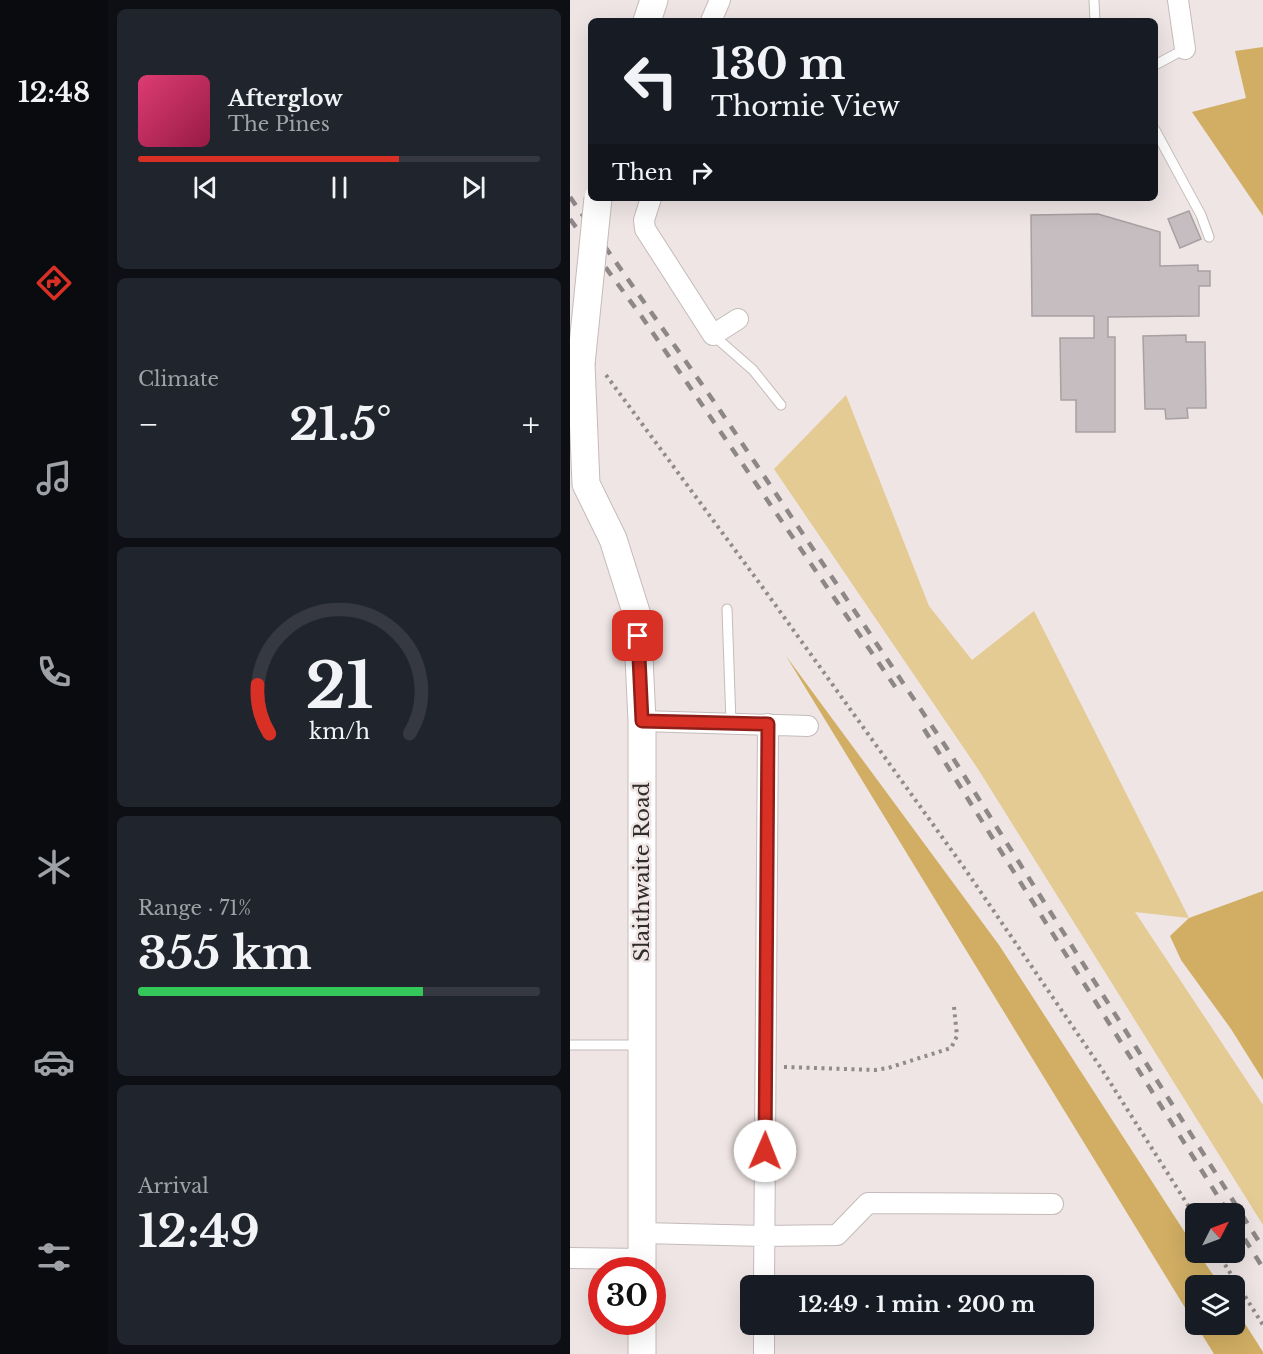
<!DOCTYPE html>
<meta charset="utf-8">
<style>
:root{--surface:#171b24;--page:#20242c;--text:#f1f3f6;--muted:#9ea1a6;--line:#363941;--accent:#d93025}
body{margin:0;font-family:"Libre Baskerville",serif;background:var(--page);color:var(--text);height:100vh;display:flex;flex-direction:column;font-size:22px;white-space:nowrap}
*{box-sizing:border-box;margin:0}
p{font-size:20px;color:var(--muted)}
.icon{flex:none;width:33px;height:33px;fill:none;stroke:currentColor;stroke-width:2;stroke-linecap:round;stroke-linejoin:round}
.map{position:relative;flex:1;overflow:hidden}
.drawer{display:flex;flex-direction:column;gap:9px;padding:9px;background:#0d0f14;width:462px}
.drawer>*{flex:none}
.banner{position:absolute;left:18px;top:18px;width:570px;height:183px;border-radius:9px;box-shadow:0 6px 24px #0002;background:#171b24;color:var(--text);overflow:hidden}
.needle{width:39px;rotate:48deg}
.buttons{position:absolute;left:615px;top:1203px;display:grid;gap:12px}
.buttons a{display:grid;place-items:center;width:60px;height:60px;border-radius:9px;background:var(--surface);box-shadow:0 6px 24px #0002;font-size:30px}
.speed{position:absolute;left:18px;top:1257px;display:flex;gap:12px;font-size:30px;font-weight:700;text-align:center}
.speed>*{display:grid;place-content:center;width:78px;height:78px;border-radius:50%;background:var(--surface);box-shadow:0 6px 24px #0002;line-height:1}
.speed .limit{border:9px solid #d22;background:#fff;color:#111}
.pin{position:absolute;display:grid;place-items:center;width:51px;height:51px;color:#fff;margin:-26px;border-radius:12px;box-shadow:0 3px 9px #0006}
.me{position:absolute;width:66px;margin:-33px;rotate:1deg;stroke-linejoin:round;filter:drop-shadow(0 0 4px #0008)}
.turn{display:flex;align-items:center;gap:21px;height:126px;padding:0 24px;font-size:27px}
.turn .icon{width:78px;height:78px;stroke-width:2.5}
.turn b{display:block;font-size:42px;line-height:51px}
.then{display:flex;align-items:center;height:57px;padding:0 24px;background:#0003;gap:12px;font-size:22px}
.big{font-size:45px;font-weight:700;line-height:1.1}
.drawer .tile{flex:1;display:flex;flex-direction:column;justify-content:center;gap:9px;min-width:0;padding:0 21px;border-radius:9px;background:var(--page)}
.drawer .dial{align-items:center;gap:0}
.dial svg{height:156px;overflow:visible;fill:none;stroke:var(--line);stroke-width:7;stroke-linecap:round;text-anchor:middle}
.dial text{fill:var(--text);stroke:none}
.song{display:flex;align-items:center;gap:18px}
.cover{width:72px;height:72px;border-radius:9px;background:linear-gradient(135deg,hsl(340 70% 55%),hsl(340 70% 35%))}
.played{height:6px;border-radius:3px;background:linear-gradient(90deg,var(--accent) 65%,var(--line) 65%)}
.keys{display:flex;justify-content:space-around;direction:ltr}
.heat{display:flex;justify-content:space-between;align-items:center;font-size:33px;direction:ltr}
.charge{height:9px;border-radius:4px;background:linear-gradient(90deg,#34c759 71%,var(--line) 0)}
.trip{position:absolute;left:170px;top:1275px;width:354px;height:60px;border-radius:9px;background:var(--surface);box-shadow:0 6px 24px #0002;font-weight:700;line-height:60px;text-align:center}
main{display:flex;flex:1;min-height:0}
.tab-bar{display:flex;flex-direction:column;width:108px;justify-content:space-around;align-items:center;background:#090b0e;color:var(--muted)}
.tab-bar .icon{width:42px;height:42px}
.tab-bar .on{color:var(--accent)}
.tab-bar b{font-size:27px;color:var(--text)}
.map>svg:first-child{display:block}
.green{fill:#e4ca93}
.forest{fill:#d1ae63}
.building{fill:#c5bdc0;stroke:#a8a0a3;stroke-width:1.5}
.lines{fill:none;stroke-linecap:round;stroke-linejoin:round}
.lane-casing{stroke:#c4bbba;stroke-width:11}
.street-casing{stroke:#c4bbba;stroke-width:22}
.secondary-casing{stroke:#c4bbba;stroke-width:29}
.path{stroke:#918b8a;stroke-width:4;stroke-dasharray:3 4.5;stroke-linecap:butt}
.lane{stroke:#fff;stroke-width:9}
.street{stroke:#fff;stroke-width:20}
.secondary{stroke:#fff;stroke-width:27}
.rail{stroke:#8e8787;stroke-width:4.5;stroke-dasharray:10 10;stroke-linecap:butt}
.secondary-bridge-casing{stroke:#c4bbba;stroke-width:29;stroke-linecap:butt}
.secondary-bridge{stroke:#fff;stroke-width:27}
.route-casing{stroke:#8d1f18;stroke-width:15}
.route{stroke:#d93025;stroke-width:10}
.labels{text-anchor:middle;stroke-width:5;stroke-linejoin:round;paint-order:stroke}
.street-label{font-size:21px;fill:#302c2c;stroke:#eee5e4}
</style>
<main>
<nav class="tab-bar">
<b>12:48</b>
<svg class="icon on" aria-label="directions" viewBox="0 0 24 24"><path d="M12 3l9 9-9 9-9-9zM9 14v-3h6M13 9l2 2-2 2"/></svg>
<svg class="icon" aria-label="music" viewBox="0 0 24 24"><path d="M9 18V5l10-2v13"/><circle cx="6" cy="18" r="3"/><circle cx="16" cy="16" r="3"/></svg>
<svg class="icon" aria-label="phone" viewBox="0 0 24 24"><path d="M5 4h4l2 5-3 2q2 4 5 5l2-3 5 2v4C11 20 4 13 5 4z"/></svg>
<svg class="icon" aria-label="climate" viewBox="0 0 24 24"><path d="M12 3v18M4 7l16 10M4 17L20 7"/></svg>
<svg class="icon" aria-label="car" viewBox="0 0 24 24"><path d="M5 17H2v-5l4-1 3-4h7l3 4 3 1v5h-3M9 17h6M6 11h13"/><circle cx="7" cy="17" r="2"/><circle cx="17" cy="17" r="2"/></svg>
<svg class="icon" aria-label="filters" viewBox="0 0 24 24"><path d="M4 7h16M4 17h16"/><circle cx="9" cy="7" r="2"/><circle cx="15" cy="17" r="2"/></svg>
</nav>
<section class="drawer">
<div class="tile">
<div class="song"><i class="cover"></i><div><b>Afterglow</b><p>The Pines</p></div></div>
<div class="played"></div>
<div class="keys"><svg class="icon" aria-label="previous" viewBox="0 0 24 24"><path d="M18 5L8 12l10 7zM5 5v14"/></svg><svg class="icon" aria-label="pause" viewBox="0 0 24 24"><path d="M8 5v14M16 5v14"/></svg><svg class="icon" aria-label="next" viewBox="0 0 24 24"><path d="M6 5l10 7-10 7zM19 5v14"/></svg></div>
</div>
<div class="tile"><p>Climate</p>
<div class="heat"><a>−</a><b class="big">21.5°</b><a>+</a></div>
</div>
<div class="tile dial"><svg viewBox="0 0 100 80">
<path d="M14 69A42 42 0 1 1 86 69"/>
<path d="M14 69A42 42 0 0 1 8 44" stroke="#d93025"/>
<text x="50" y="56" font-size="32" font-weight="700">21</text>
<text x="50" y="72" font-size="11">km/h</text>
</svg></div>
<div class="tile"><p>Range · 71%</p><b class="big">355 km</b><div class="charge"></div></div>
<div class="tile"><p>Arrival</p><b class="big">12:49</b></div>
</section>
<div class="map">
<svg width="693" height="1354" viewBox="0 0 693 1354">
<rect width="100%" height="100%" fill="#eee5e4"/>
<path class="green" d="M276,395L359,606L402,660L464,611L619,918L565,912L693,1105V1225L408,769L204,469Z"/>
<path class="forest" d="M693,47V216L622,112L676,98L665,51Z
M216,656L429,945L625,1248L626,1252L628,1253L650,1285L626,1286L625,1324Z
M693,891V1080L661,1029L611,960L600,936L619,918Z
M665,1308L693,1352V1354H644L626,1325L664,1324Z"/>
<path class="building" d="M619,211L631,239L610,248L598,219Z
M528,214L590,232V266L628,265V271H640V286H629V316L538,317V337H545V432H506V400H491L490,338H524V316H462L461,215Z
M616,335V342H635L636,408H617L618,418L596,419L595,409H575L573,336Z"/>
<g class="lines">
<g class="lane-casing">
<path id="lane" d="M524,0L525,21
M585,65L615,49
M585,130L631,215L639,237
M143,335L183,370L211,405
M157,609L161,723
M0,1045H70"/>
</g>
<g class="street-casing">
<path id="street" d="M608,0L615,49
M141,21L150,0
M81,198L74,220L75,229L143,335L168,319
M72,721L238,726
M72,1233L195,1236L267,1235L298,1203L483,1204
M0,1258L72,1259
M194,1286L198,724
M194,1354V1324"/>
</g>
<g class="secondary-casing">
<path id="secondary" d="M77,21L84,0
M11,364L16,484L43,539L67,615L72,721V1270
M72,1354V1322"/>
</g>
<path class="path" d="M36,375L196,592L395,869L531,1068L626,1218
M214,1067L305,1070L318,1068L381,1048L387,1036L384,1007
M647,1252L693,1325"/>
<use href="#lane" class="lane"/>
<use href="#street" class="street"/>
<use href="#secondary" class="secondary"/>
<path class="rail" d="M0,197L145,403L376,747L693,1248
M0,219L72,317L330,694
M354,729L659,1214
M664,1222L693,1268"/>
<g class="secondary-bridge-casing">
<path id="secondary-bridge" d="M11,364L28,198"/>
</g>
<use href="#secondary-bridge" class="secondary-bridge"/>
</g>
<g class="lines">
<g class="route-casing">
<path id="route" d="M68,636L72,721L198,724L195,1151"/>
</g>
<use href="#route" class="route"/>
</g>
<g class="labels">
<g class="street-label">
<text transform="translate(72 872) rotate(-90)" y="7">Slaithwaite Road</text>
</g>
</g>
</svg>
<div class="buttons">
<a><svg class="needle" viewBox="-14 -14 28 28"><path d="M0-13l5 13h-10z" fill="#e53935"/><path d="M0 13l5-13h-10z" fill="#9ea1a6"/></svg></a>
<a><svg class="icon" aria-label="layers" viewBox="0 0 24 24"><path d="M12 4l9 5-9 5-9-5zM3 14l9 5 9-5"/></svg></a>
</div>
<div class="speed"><div class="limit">30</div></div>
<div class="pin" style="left:68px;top:636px;background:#d93025"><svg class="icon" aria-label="arrive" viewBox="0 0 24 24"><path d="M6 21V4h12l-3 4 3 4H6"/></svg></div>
<svg class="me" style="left:195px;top:1151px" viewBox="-20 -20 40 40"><circle r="19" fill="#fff"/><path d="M0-13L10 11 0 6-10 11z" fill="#d93025"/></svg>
<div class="trip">12:49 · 1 min · 200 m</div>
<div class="banner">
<div class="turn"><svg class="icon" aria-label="left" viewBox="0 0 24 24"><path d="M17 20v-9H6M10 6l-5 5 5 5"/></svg><div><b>130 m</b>Thornie View</div></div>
<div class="then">Then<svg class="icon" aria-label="right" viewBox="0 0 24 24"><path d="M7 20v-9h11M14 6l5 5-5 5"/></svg></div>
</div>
</div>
</main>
